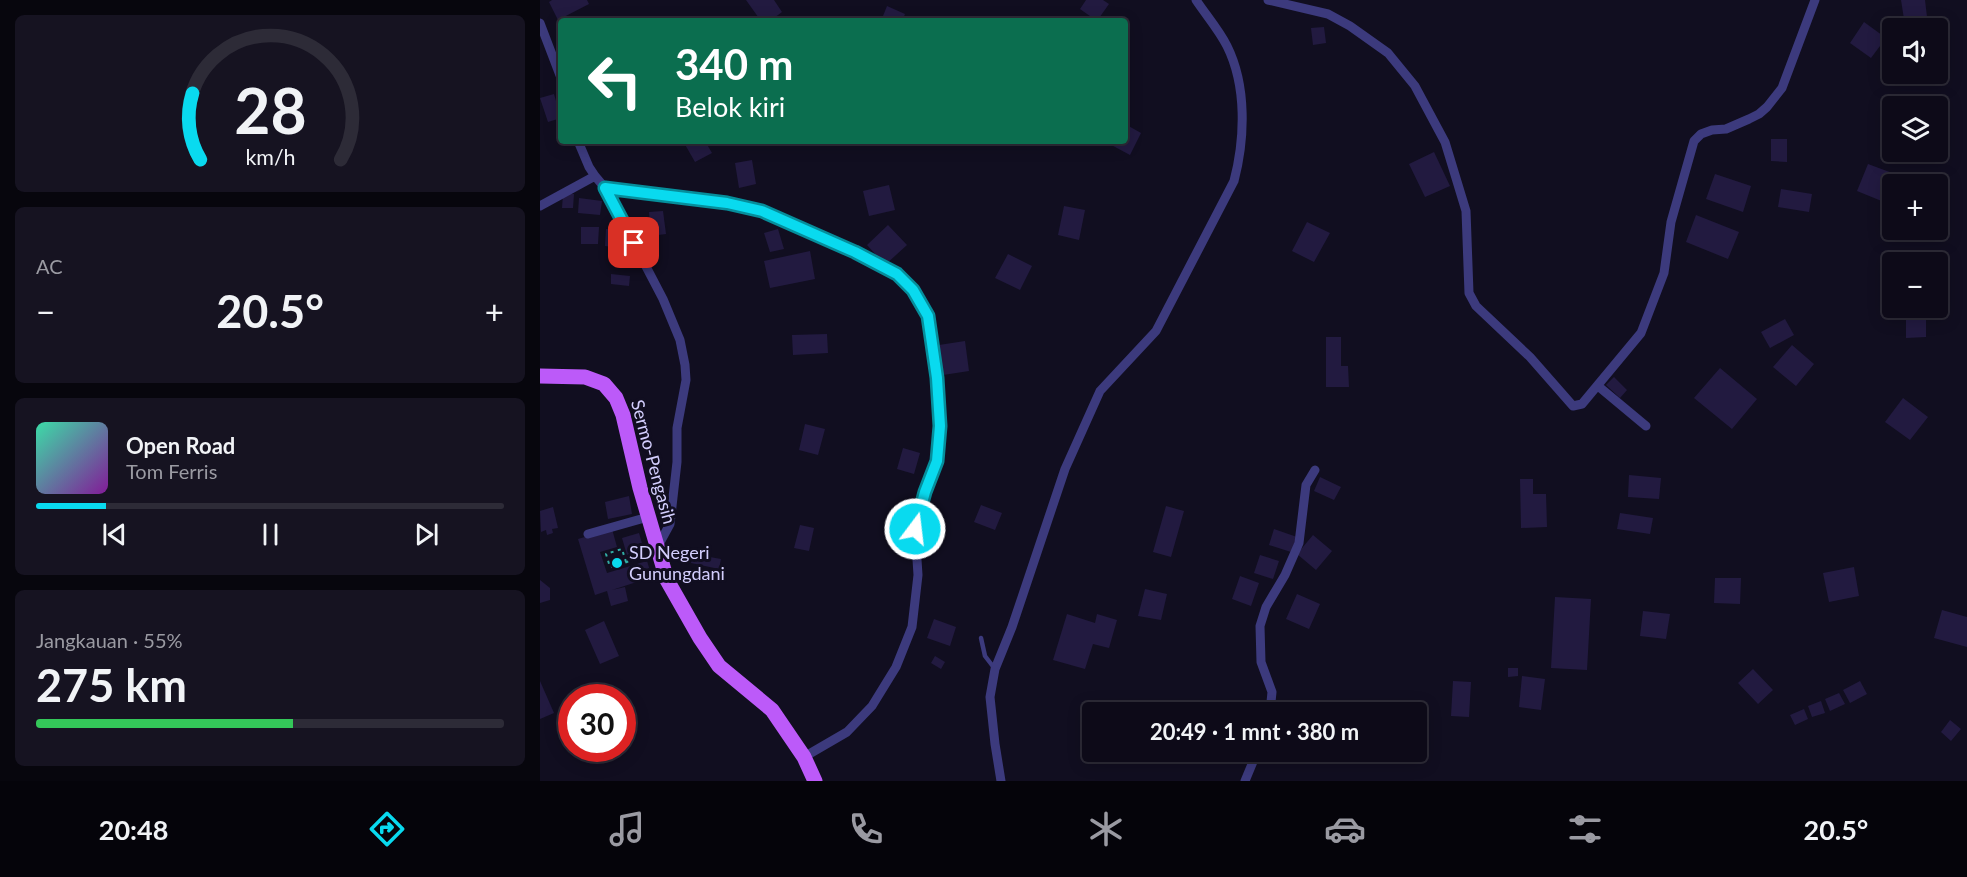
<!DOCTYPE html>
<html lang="id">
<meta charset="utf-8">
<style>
:root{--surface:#0d0a18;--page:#161321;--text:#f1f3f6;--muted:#9a9aa2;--line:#2d2b37;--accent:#09daef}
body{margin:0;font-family:Lato,sans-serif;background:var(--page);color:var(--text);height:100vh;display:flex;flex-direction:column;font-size:22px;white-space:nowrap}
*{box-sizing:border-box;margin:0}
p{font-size:20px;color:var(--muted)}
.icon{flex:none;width:33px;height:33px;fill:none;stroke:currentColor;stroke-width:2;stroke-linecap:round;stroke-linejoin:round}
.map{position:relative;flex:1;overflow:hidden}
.panel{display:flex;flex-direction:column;gap:15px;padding:15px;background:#07060d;width:540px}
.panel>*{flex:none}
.guide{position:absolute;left:18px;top:18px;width:570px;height:126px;border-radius:6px;box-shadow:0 3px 15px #0003,0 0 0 2px var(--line);background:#0b6e4f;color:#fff;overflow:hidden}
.tools{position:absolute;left:1342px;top:18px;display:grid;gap:12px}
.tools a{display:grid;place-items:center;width:66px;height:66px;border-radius:6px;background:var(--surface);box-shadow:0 3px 15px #0003,0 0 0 2px var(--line);font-size:30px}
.speed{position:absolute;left:18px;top:684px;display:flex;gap:12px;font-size:30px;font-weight:700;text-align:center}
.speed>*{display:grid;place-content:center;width:78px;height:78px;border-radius:50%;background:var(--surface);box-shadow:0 3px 15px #0003,0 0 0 2px var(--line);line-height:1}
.speed .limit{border:9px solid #d22;background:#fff;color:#111}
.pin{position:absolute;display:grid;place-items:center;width:51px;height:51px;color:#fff;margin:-26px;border-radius:12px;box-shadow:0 3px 9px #0006}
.me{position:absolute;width:66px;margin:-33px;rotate:15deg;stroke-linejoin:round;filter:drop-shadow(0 0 4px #0008)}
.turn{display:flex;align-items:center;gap:21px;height:126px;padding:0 18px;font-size:27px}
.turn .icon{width:78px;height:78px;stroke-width:2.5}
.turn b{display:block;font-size:42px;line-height:51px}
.big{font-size:45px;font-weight:700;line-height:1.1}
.panel .tile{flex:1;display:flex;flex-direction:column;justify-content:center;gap:9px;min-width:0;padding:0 21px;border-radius:9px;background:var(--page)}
.panel .dial{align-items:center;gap:0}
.dial svg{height:156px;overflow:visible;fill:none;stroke:var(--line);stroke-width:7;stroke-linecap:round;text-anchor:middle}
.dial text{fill:var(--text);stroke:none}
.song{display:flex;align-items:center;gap:18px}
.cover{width:72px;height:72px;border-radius:9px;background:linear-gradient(135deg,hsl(160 70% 55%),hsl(290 70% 35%))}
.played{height:6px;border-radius:3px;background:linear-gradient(90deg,var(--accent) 15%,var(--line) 15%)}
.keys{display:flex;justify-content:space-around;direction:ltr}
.heat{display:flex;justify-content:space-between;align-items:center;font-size:33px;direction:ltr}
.charge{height:9px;border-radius:4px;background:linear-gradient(90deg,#34c759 55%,var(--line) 0)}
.trip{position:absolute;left:542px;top:702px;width:345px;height:60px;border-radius:6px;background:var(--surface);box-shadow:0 3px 15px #0003,0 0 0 2px var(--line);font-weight:700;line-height:60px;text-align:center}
.menu{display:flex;height:96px;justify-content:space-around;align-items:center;background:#05040a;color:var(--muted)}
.menu .icon{width:42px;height:42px}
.menu .on{color:var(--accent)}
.menu b{font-size:27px;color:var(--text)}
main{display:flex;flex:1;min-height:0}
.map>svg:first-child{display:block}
.building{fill:#221a40}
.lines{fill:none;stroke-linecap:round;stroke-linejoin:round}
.path{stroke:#32ada5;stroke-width:2;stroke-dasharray:3 4.5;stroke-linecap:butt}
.service{stroke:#3c3a7d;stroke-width:4.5}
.minor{stroke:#3c3a7d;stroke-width:9}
.primary{stroke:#bc5af9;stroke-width:15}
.route-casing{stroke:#068e9b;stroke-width:15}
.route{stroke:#09daef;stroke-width:10}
.poi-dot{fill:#09daef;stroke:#110e20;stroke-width:2}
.labels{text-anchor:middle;stroke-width:6;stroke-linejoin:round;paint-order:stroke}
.street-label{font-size:18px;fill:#d3cefd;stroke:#110e20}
.poi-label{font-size:18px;fill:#d3cefd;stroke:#110e20;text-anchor:start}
</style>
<main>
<section class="panel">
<div class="tile dial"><svg viewBox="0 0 100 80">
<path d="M14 69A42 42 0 1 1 86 69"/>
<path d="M14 69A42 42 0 0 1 10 35" stroke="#09daef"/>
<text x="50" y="56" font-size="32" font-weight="700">28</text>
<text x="50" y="72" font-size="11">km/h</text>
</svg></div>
<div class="tile"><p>AC</p>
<div class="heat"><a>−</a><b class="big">20.5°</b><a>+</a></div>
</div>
<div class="tile">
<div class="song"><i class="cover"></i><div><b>Open Road</b><p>Tom Ferris</p></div></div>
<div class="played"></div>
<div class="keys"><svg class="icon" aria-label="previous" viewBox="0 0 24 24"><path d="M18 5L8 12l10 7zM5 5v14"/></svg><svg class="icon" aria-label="pause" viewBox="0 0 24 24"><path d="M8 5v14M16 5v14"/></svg><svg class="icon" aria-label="next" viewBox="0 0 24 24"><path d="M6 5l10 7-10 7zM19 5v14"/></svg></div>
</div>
<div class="tile"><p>Jangkauan · 55%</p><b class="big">275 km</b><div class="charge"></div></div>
</section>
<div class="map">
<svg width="1427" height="781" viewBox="0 0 1427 781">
<rect width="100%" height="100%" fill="#110e20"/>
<path class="building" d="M12,0H47L49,4L18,20L9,2Z
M206,0H234L242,12L230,21H221Z
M546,0H563L569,4L557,21L540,9Z
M1361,0H1385L1387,17L1364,19Z
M347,6L365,14L362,21H341Z
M1324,22L1346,38L1331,58L1310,43Z
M784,27L786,43L773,45L771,28Z
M14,94L21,118L8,122L0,98Z
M585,124L601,133L590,155L564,141H585Z
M1231,139H1247V162L1231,161Z
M143,141H165L172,153L155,162Z
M894,152L910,186L885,197L869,164Z
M212,160L216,184L199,188L195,163Z
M1328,164L1355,174L1344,202L1317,191Z
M1175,174L1211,186L1203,212L1166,199Z
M349,185L355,210L329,216L323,191Z
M1241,189L1272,194L1269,212L1238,207Z
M23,194H34L33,208H22Z
M39,198L62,201L60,215L38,213Z
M524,206L545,210L539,240L518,235Z
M123,211L126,234L111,236L109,212Z
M1156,215L1199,232L1188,259L1146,242Z
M767,222L790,233L774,262L752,251Z
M348,225L367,245L345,265L327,245Z
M41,227H59L58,244H41Z
M66,229L83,231L82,248L65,246Z
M238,229L244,249L230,252L224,233Z
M270,251L275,279L230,288L224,261Z
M468,254L492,266L480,290L455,278Z
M71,274L90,276L89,286L71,284Z
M1364,308H1390V317H1386V337L1366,338V317H1364Z
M1245,319L1254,335L1230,348L1221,332Z
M287,334L288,353L253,355L252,335Z
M786,337H801V366H808L809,387H786Z
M425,341L429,371L403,375L399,345Z
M1252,345L1274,364L1256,386L1233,367Z
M1180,368L1217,399L1192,429L1154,398Z
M1074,377L1087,390L1080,398L1066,385Z
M1363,398L1388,417L1370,440L1345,422Z
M265,424L285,429L278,455L259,450Z
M363,448L380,453L374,474L357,469Z
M1089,475L1121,478L1119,499L1088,497Z
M780,477L801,487L794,500L774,491Z
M980,479H993V494H1006L1007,527L981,528Z
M89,496L92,514L68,519L65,502Z
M441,505L462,513L455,530L434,522Z
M626,506L644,511L631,557L613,552Z
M13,507L18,528L12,529L13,533L7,535L6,530L1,532L0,511Z
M1080,513L1113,518L1110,534L1077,529Z
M260,525L274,528L269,551L254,548Z
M72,529L77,547L60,552L67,573L107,561L112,577L72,590L85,587L88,601L71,606L67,591L55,595L38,539Z
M734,529L757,537L751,552L729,545Z
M99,533L104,550L87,555L82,538Z
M773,535L792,551L776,570L757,554Z
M153,554L181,559L179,569L151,563Z
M720,555L739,561L733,579L714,573Z
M1314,567L1319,596L1289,602L1283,573Z
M700,576L719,583L711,606L692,599Z
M1175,578H1201L1200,604L1174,603Z
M0,580L10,588V600L0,603Z
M605,589L627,594L621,620L598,616Z
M757,594L780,604L769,629L746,619Z
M1015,597L1051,599L1047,670L1011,668Z
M1402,610L1427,617V647L1394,638Z
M1103,611L1130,614L1126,639L1100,636Z
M527,614L555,623L557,614L577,620L569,648L553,644L545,669L513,660Z
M394,619L416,627L410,646L387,638Z
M64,621L79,656L60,664L45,630Z
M395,656L405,662L401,669L391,663Z
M968,668H978V676L968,677Z
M1213,669L1233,690L1218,704L1198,683Z
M982,676L1005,679L1001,710L979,707Z
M0,681L14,713L0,719Z
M913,681L931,682L929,717L911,716Z
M1320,681L1327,694L1310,703L1303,690Z
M1299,693L1305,704L1290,711L1285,699Z
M772,700H792V712H771Z
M1281,701L1285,713L1272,717L1268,706Z
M1264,709L1268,719L1255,725L1250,715Z
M1410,720L1421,729L1411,741L1401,732Z"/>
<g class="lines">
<path class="path" d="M86,562L82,549L66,554L70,567L107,556"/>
<path class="service" d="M441,638L445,656L455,669"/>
<path class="minor" d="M728,0L788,14L810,26L848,53L875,86L905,142L926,211L929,293L936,306L990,357L1033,406L1042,404L1101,333L1124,273L1131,222L1154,141L1161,134L1172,130L1186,129L1209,119L1219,114L1227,107L1242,88L1275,0
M0,23L21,78
M55,176L65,188L187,203L222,211L315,252L357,274L373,290L388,316L397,378L400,426L397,461L385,492L375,529L378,575L372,627L356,667L332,706L307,732L264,757
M65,188L123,299L140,340L145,365L146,380L137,428V462L130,524L118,546
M0,206L55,176L49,167L38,141
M1058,386L1106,426
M48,534L108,517
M730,712L732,692L721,662L720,626L726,607L745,575L759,543L766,485L775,470
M461,781L455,744L450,697L455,669L472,627L525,469L560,391L616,331L694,181C705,139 707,86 687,46C679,30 666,15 656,0
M705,781L717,752"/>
<path class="primary" d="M0,376L45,377L64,384L76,398L83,415L100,488L127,580L160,638L179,666L232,710L264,757L275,781"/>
</g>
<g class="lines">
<g class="route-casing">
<path id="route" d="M94,243L65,188L187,203L222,211L315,252L357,274L373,290L388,316L397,378L400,426L397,461L385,492L375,529"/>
</g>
<use href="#route" class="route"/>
</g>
<circle class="poi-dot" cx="77" cy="563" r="6"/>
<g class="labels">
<g class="street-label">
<text transform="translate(113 462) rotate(75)" y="6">Sermo-Pengasih</text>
</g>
<g class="poi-label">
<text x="89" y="559">SD Negeri<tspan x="89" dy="21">Gunungdani</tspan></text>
</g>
</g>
</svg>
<div class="tools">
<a><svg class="icon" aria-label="sound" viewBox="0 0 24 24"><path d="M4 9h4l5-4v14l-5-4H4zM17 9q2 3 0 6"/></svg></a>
<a><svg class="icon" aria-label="layers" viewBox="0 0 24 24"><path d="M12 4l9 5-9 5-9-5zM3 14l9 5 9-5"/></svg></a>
<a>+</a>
<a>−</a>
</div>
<div class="speed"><div class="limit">30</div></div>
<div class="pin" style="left:94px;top:243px;background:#d93025"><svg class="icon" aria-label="arrive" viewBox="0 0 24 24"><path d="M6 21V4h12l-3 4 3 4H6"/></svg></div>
<svg class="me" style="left:375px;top:529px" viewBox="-20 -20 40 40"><circle r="17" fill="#09daef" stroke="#fff" stroke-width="3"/><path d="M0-11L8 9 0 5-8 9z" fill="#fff"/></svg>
<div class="trip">20:49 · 1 mnt · 380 m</div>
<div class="guide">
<div class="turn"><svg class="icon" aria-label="left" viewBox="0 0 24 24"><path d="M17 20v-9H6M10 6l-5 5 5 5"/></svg><div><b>340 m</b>Belok kiri</div></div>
</div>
</div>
</main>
<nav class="menu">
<b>20:48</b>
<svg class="icon on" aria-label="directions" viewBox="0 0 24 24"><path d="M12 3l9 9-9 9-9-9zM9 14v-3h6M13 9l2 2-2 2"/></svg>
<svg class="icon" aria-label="music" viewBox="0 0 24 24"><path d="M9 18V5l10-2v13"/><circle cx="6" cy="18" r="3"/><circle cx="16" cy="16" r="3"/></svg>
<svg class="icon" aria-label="phone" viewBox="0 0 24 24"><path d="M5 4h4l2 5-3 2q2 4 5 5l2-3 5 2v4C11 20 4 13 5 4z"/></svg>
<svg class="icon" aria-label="climate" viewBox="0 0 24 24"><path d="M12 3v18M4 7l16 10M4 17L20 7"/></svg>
<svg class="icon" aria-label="car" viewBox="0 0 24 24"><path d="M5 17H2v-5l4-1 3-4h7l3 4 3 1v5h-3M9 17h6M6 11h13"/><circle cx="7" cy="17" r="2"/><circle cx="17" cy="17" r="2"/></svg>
<svg class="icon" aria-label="filters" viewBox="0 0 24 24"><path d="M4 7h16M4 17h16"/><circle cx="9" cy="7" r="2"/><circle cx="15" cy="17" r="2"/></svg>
<b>20.5°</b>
</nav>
